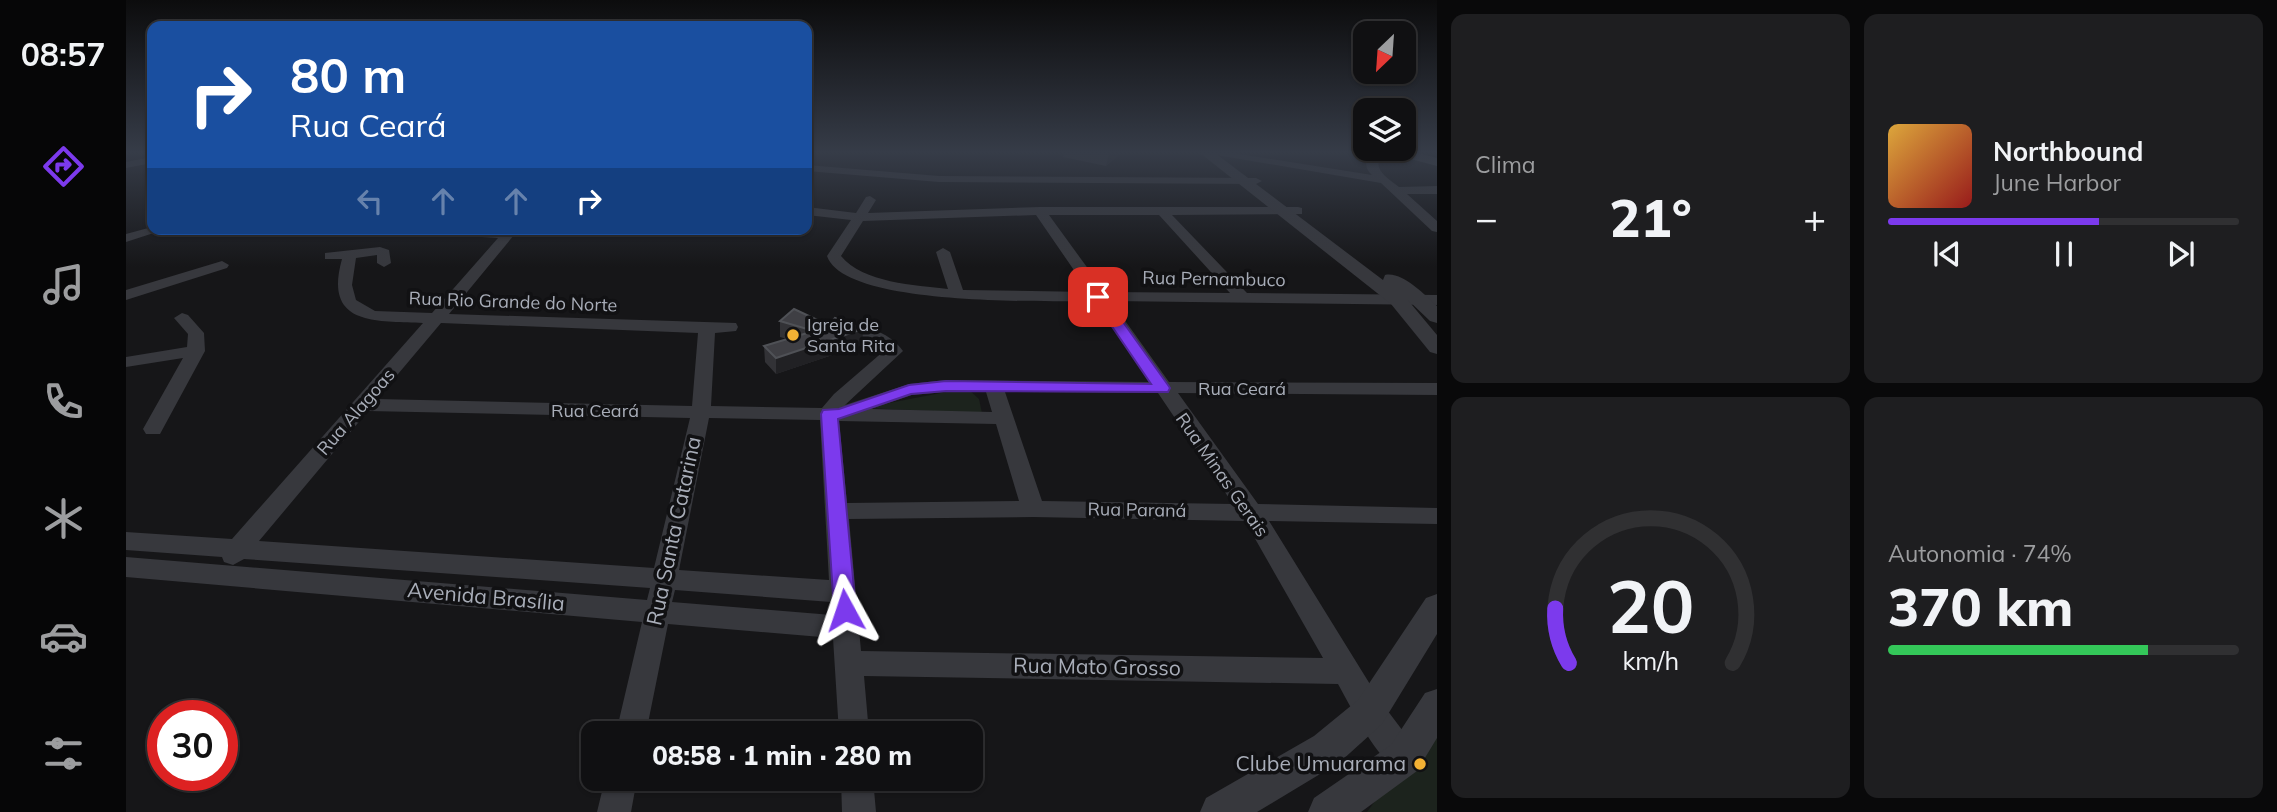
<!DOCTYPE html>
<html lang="pt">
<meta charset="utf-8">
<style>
:root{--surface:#101012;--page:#1e1e20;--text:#f1f3f6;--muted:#9c9d9f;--line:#303032;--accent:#7c3aed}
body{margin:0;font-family:Mulish,sans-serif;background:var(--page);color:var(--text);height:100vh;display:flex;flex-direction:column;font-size:26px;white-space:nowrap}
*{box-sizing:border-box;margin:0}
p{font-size:23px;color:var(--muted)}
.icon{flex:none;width:38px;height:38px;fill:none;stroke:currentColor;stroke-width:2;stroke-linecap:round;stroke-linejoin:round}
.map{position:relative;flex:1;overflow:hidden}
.side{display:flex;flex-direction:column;gap:14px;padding:14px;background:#09090a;width:840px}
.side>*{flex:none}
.guide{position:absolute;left:21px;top:21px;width:665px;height:214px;border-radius:14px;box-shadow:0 2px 5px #0004,0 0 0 2px var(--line);background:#1a4fa0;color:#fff;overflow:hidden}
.needle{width:46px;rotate:205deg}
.buttons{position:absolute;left:1227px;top:21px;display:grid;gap:14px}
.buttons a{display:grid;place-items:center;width:63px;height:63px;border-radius:14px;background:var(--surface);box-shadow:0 2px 5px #0004,0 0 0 2px var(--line);font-size:35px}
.speed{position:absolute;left:21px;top:700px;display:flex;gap:14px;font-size:35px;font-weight:700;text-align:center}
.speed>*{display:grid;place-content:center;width:91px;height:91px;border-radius:50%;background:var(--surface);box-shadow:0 2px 5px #0004,0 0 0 2px var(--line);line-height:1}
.speed .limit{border:10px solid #d22;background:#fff;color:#111}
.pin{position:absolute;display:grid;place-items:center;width:60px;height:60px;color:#fff;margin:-30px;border-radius:14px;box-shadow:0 4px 10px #0006}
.me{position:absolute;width:77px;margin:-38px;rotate:355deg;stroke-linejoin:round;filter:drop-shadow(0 0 5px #0008)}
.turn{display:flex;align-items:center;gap:24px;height:147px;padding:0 28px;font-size:32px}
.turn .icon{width:91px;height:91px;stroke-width:2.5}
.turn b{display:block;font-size:49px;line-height:60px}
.lanes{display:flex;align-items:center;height:66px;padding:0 28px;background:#0003;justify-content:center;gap:35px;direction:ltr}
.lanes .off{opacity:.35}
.big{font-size:52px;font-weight:800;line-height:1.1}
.side .card{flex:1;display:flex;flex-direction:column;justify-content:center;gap:10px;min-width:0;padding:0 24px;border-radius:14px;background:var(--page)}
.side .dial{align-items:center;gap:0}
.dial svg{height:182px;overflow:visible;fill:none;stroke:var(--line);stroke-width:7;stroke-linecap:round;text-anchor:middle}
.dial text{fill:var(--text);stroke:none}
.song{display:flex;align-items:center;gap:21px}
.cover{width:84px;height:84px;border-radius:10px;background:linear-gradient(135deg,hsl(40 70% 55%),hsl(0 70% 35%))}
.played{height:7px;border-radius:4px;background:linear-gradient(90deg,var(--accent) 60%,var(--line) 60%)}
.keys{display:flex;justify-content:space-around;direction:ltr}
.heat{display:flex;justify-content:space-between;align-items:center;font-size:38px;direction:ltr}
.charge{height:10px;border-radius:5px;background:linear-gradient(90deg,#34c759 74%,var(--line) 0)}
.side .tiles{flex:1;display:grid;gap:14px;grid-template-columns:repeat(2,1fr)}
.trip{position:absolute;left:455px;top:721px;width:402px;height:70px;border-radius:14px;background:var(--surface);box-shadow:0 2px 5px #0004,0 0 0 2px var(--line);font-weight:800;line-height:70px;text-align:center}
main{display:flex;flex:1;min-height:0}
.tabs{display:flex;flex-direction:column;width:126px;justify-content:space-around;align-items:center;background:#060607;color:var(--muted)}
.tabs .icon{width:49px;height:49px}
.tabs .selected{color:var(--accent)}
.tabs b{font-size:32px;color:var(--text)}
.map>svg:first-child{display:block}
.green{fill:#1c231d}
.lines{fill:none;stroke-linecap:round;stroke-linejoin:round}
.minor{fill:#37383d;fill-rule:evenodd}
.tertiary{fill:#37383d;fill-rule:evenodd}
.secondary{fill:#45474d;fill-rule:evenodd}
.wall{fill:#323236}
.shaded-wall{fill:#212124}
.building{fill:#3f3f44;stroke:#4f5156;stroke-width:2}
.route{fill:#7c3aed;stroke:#51269a;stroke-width:2}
.poi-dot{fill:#f2b134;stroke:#111113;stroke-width:2.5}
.labels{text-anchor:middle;stroke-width:7;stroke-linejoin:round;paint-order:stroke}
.street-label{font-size:18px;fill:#a8adb8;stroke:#111113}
.poi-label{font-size:18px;fill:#a8adb8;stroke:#111113;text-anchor:start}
.near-street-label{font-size:21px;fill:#a8adb8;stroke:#111113}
.near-poi-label{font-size:21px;fill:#a8adb8;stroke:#111113;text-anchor:end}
</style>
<main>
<nav class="tabs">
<b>08:57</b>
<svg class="icon selected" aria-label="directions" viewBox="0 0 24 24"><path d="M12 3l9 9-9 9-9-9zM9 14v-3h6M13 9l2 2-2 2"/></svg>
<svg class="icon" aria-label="music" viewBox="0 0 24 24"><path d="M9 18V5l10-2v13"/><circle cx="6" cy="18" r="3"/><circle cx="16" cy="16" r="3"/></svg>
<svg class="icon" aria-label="phone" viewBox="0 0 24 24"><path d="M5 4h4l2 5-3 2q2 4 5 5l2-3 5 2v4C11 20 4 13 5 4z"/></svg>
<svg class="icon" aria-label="climate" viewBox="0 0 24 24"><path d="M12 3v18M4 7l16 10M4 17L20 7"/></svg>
<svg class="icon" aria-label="car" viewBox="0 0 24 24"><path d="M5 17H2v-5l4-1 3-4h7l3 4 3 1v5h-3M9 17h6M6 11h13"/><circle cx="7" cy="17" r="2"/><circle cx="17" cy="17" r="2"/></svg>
<svg class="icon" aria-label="filters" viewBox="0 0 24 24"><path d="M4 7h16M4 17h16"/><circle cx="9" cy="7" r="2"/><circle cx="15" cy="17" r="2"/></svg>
</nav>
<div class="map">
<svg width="1311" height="812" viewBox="0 0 1311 812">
<rect width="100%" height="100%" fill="#161618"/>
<path class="green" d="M841,388L853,399L856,413L737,408Z
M1311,716V812H1241Z"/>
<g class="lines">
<path class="minor" d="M1079,153H1107L1246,175C1238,168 1239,162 1244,153H1255C1246,170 1261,177 1273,187L1311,186V194H1281L1311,221V232L1306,231L1255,183Z
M26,157V163L0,168V162Z
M681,165L813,176L1130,178L1136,181L1130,184L813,182L681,171Z
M744,196L750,200L742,213L914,207H1172L1176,208V214L1046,215L1121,293L1311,295V305L985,301L1043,382L1311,383V395L1052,393L1132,504L1311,508V524L1143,521L1255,702L1289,747L1294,758L1289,769L1278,774C1252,763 1226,709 1212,684L738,676L743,733H713L707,638L542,624L520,733H490L516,622L0,577V557L521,600L524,588L118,559L107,565L98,562L96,557L0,550V532L106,539L297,323C249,321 197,326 216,259H199V253L254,247L263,250L265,263L258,267L251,263V255L230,258L226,285L230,300L249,311L306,313L372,238L290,233L284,229H393L323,314L610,323L612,327L610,331L589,333L585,406L696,408L708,394L759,350L737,337L705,331L703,327L711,322C736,326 761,329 777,351L719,405L783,384L820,380L1024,382L969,301C922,301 718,307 701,256L725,220L681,215V207L730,213L740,197ZM910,215L963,292L837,290L824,252L817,248L810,252L822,289C789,285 737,283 715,256L737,221ZM923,215H1033L1104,293L979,292ZM315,323L572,333L566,406L251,399ZM820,392H860L866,412L745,409L786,395ZM879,392L1032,393L1107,504L916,501ZM242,411L564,418L528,568L133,541ZM583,418L694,420L703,580L553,570ZM713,421L870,424L893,501L721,503ZM907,517L1119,521L1197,658L735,651L723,519ZM549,590L705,602L706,615L546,602Z
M26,227V229H40L0,242V234Z
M109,229H124L127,233L120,237Z
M96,261L103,265L101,268L0,300V290Z
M56,313L62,315L78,333L79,351L34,434H20L17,429L57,358L0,367V357L61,347L62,334L48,318Z
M479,779H511L505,812H471Z
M715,779H747L750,812H716Z"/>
<path class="tertiary" d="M1074,153H1089L1257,280L1259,275C1276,271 1299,295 1311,306V323L1304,321L1281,299L1311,335V354L1304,352L1265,304Z
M1311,594V634L1256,724L1214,762L1131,812H1074L1080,798L1188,736L1232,700L1300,598Z
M1311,689V738L1291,771L1235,812H1182L1188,798L1265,745L1299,693Z"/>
<path class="secondary" d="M1262,153H1292L1311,158V166Z"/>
</g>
<path class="wall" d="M938,153H995L980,166L937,157Z
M654,321L737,329L736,345L650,374L639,362L638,346L661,339L654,337Z"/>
<path class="shaded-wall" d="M983,153H995L980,166Z
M737,329L736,345L650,374V358Z"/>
<path class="building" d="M668,309L702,325L709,318L737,329L650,358L638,346L688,331L654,321Z"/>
<linearGradient id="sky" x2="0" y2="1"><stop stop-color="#0c0c0d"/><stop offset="0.57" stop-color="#363c48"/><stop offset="1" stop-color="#363c48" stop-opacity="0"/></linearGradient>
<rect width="1311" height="267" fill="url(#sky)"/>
<path class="route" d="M972,293L977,294L1042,385L1044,388L1042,392L820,391L785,394L712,419L730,610L727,616L719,619L712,616L708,610L695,414L697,410L713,409L783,385L820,381L1025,384L966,297Z"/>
<g class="poi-dot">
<circle cx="667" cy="335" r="7"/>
<circle cx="1294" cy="764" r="7"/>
</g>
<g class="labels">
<g class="street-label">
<text transform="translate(1088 279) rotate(1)" y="6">Rua Pernambuco</text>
<text transform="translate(387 302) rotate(2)" y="6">Rua Rio Grande do Norte</text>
<text x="1116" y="395">Rua Ceará</text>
<text x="469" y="417">Rua Ceará</text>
<text transform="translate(230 412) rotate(-49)" y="6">Rua Alagoas</text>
<text transform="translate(1096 475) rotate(55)" y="6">Rua Minas Gerais</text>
<text transform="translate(1011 510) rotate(1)" y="6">Rua Paraná</text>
</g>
<g class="poi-label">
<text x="681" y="331">Igreja de<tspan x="681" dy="21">Santa Rita</tspan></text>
</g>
<g class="near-street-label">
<text transform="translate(548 531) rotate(-78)" y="7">Rua Santa Catarina</text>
<text transform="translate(360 597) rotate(5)" y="7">Avenida Brasília</text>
<text transform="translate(971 667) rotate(1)" y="7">Rua Mato Grosso</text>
</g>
<g class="near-poi-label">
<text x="1280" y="771">Clube Umuarama</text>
</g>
</g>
</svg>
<div class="buttons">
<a><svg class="needle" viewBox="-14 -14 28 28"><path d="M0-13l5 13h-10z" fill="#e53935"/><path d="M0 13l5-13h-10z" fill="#9c9d9f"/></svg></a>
<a><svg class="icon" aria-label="layers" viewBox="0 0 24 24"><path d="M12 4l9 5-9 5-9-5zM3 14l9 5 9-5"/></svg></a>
</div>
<div class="speed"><div class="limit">30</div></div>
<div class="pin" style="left:972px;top:297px;background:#d93025"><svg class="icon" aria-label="arrive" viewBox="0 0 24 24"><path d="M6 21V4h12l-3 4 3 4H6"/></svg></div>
<svg class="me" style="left:719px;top:610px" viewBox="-20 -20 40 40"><path d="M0-17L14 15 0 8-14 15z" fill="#7c3aed" stroke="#fff" stroke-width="4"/></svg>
<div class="trip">08:58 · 1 min · 280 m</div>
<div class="guide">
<div class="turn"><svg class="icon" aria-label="right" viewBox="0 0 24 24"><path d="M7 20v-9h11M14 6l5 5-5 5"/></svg><div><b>80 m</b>Rua Ceará</div></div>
<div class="lanes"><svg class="icon off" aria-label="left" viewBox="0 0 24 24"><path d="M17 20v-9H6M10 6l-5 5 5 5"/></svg><svg class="icon off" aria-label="ahead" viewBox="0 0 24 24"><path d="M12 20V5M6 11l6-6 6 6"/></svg><svg class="icon off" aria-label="ahead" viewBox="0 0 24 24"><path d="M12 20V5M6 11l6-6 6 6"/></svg><svg class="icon" aria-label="right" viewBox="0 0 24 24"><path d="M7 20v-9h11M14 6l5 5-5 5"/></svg></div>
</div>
</div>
<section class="side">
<div class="tiles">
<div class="card"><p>Clima</p>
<div class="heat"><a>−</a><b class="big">21°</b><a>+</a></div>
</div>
<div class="card">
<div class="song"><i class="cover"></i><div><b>Northbound</b><p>June Harbor</p></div></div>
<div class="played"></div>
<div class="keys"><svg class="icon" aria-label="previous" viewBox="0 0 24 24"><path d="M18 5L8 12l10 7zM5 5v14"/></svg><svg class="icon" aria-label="pause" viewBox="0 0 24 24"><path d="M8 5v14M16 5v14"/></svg><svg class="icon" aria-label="next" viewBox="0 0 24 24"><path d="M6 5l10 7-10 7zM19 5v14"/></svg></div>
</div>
<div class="card dial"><svg viewBox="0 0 100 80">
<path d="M14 69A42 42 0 1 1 86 69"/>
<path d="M14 69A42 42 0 0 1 8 45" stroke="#7c3aed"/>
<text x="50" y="56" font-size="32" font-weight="700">20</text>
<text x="50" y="72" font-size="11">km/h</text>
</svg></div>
<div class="card"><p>Autonomia · 74%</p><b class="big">370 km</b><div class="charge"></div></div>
</div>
</section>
</main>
